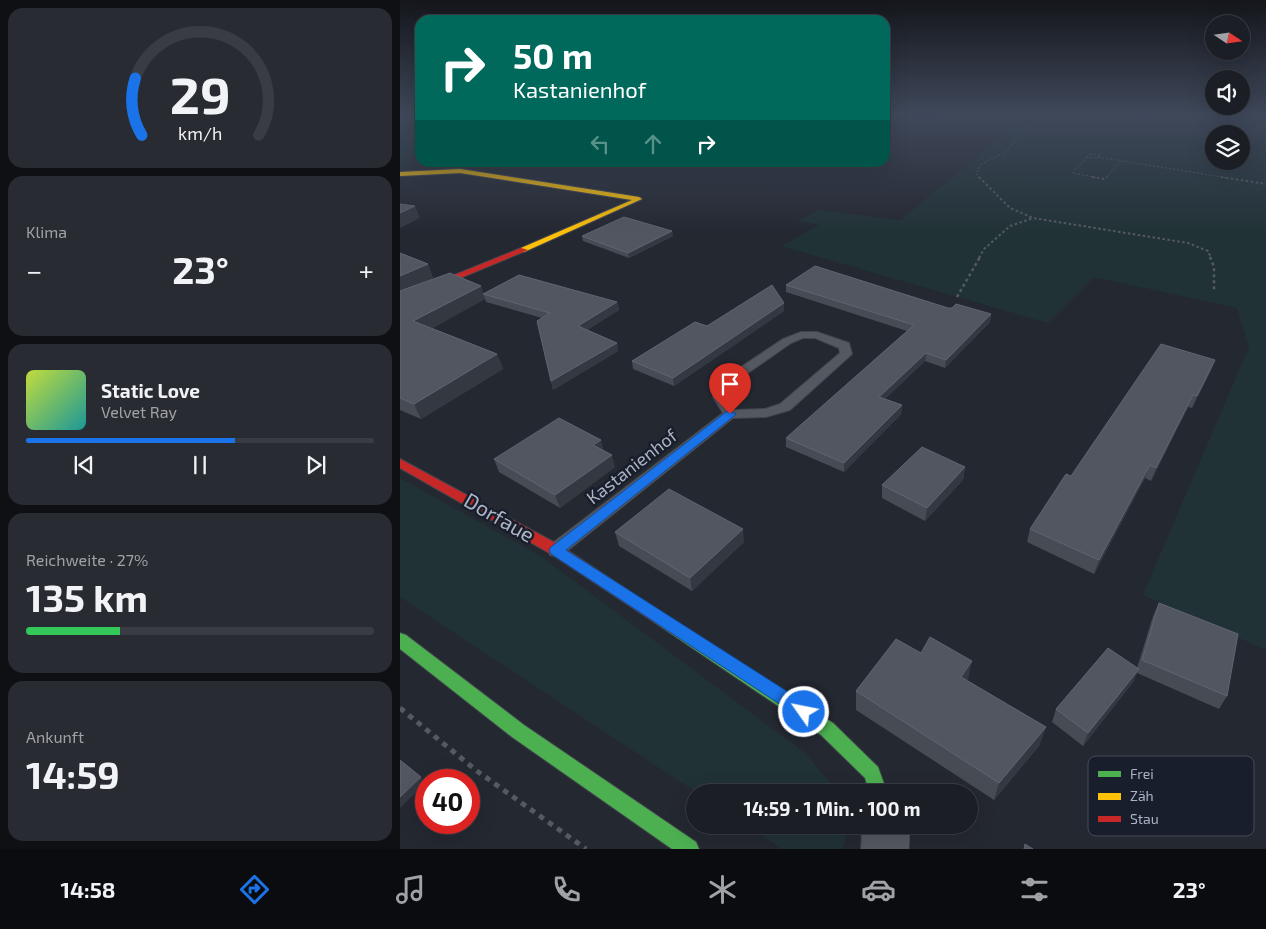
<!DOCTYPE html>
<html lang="de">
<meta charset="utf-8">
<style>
:root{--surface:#1b1e25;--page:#282b32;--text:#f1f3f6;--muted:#a0a2a7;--line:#393c42;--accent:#1a73e8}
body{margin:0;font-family:"Exo 2",sans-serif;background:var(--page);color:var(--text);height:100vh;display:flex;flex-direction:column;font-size:19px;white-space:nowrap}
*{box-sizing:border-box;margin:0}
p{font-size:16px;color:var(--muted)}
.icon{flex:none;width:28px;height:28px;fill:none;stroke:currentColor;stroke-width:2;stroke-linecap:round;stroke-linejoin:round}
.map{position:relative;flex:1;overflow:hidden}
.details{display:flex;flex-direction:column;gap:8px;padding:8px;background:#0f1014;width:400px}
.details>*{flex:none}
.guide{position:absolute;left:15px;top:15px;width:475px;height:152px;border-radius:15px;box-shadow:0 5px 20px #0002,0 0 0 1px var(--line);background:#00695c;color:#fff;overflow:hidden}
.needle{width:32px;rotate:103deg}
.buttons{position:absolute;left:805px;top:15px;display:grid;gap:10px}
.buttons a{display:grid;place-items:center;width:45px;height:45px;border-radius:50%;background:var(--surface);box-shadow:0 5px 20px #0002,0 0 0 1px var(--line);font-size:25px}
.speed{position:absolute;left:15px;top:769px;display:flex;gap:10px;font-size:25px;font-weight:700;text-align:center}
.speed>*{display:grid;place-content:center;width:65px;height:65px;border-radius:50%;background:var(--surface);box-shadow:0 5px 20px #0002,0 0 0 1px var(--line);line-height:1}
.speed .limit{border:8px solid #d22;background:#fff;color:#111}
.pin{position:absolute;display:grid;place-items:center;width:42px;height:42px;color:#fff;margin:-51px -21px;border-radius:50% 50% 50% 0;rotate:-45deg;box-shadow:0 0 5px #0007}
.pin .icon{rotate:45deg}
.me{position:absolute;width:55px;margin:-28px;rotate:303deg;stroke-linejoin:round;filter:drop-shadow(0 0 4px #0008)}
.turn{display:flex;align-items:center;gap:18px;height:105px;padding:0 15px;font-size:22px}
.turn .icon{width:65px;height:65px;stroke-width:2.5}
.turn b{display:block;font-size:35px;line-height:42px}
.lanes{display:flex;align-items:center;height:48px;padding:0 15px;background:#0003;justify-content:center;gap:25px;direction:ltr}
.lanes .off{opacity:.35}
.big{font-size:38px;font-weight:700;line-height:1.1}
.details .card{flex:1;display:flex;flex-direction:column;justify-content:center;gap:8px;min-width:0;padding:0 18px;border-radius:15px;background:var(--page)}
.details .dial{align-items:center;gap:0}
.dial svg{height:130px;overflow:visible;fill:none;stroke:var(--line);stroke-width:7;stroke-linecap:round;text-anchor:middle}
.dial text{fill:var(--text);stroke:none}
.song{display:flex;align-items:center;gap:15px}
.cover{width:60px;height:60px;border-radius:8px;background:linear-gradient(135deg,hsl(70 70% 55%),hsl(180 70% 35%))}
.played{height:5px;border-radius:2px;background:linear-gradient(90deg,var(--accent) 60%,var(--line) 60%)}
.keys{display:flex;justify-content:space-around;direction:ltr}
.heat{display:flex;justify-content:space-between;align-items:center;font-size:28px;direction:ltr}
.charge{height:8px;border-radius:4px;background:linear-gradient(90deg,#34c759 27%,var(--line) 0)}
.trip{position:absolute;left:286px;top:784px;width:292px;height:50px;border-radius:25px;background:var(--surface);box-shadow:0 5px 20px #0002,0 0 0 1px var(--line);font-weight:700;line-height:50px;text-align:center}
.tab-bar{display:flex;height:80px;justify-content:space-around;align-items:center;background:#0b0c0f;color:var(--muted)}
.tab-bar .icon{width:35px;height:35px}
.tab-bar .on{color:var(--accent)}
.tab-bar b{font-size:22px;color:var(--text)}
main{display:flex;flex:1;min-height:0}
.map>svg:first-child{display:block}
.green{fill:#213236;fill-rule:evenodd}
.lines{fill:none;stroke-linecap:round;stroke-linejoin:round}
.lane-casing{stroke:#41454e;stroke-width:2}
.street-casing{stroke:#41454e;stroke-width:1}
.fast-casing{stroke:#41454e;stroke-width:2}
.slow-casing{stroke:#41454e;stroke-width:2}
.jam-casing{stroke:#41454e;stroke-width:2}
.path-far3{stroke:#555a62;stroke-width:1;stroke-dasharray:2 2;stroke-linecap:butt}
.path-far2{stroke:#555a62;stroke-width:2;stroke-dasharray:2.5 2.5;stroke-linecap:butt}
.path-far1{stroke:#555a62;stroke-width:2.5;stroke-dasharray:3 3;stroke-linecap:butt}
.path{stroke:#555a62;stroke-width:5;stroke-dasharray:5.5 5.5;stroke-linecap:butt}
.lane{fill:#545860;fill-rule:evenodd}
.street{fill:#545860;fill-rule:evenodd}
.fast{fill:#4caf50;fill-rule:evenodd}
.slow{fill:#ffc107;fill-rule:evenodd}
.jam{fill:#c62828;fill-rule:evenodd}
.wall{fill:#474b54}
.shaded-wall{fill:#343841}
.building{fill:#525660;stroke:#606570}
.route{fill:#1a73e8;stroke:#114b97}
.labels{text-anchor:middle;stroke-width:5;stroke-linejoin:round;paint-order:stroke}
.street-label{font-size:18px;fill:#acb3c4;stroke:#181e2b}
.near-street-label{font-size:21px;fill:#acb3c4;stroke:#181e2b}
.key{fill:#181e2b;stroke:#444b59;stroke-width:1}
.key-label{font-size:14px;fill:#acb3c4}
</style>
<main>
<section class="details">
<div class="card dial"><svg viewBox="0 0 100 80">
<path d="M14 69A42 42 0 1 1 86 69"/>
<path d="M14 69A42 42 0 0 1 10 34" stroke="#1a73e8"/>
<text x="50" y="56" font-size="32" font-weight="700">29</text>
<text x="50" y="72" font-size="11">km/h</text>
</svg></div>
<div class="card"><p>Klima</p>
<div class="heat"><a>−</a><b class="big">23°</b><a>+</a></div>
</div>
<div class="card">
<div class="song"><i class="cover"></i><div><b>Static Love</b><p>Velvet Ray</p></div></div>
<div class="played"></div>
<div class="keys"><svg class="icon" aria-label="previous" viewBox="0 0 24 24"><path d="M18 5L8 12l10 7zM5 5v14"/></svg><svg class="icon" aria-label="pause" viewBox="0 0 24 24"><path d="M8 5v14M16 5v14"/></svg><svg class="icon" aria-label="next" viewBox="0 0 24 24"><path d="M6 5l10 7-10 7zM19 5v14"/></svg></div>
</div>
<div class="card"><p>Reichweite · 27%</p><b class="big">135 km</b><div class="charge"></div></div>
<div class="card"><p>Ankunft</p><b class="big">14:59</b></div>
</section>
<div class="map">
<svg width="866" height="849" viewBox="0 0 866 849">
<rect width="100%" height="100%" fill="#242831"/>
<path class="green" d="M0,114H20V145L0,168Z
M525,114H866V650L743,595L849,347L837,308L694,277L648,323L381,246L419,225L398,221L418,210L500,220L605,134ZM814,134H841V161H814Z
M0,478L142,557L405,753L438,792H296L0,597Z
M345,825H449L443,847L440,849H382Z"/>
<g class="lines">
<g class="lane-casing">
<path id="lane" d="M401,332H417L449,343L452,354L390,410L366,417L333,418L162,555L156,556L150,555L148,550L150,545L323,413L313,397L326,377L383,339ZM403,338H415L439,348L440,353L380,404L365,409L334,410L327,397L335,382L391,343Z"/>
</g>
<g class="street-casing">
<path id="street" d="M462,825H510L509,849H461Z"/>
</g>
<g class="fast-casing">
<path id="fast" d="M259,612L433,723L478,767L487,792H469L465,778L421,735L254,622L251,618L254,614Z
M0,633L6,635L124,725L296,842L299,849H272L112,737L0,649Z"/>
</g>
<g class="slow-casing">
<path id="slow" d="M60,169L239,197L242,199L124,252H121V248L232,200L60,173L0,176V172Z"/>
</g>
<g class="jam-casing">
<path id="jam" d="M121,248L128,250L0,303V297Z
M0,459L161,546L264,614L267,618L264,622L259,624L254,622L151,554L0,468Z"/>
</g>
<path class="path-far3" d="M702,114L775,122L823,114
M690,154L700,155L697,158L687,157Z
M687,157L672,173L699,178
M698,157L828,178
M580,178L576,174L581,164L606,152L627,126L623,119L633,114
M706,178L721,161"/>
<path class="path-far2" d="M579,177L610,208L633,218L788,243L808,251L811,258
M692,177L705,179L707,177
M821,177L866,184
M579,258L584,249L610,226L633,218"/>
<path class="path-far1" d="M810,257L814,267V292
M557,297L580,257"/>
<path class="path" d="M0,708L77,771L186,849"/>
<use href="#lane" class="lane"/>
<use href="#street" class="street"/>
<use href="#fast" class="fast"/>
<use href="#slow" class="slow"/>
<use href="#jam" class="jam"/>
</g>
<path class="wall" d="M272,231L273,236L229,258L183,241L182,236Z
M0,253L28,264L33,278L4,290L81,286L83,294L217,302L219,310L187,330L217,343L218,351L153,390L151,381L142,318L86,302L85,299L32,328L97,354L103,369L21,419L0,410Z
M386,285L591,314L590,322L545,368L525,361L485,399L502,405L501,414L444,472L386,447V438L507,331L386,292Z
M384,303V311L274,386L233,369L232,361L307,326Z
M815,360L810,372L792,408L788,407L751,481L745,478L694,574L627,542L630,529L671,476Z
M203,450L215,467L160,508L99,472L94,459Z
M565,467L563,480L525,521L482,498V485Z
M215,532L344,542L292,591L219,546Z
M759,603L827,696L819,709L737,673L733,682L683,746L652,722L656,709L737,668L753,616Z
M568,680L567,681L646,727L639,746L594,800L456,710V691Z"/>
<path class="shaded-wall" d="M15,206L20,218L0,228V213Z
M272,231L273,236L229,258L228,253Z
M28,264L33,278L0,291V276Z
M81,286L85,299L19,336L13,321Z
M217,302L219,310L180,335L178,326Z
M384,303V311L274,386L273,378Z
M591,314L590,322L545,368L546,360Z
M217,343L218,351L153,390L151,381Z
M526,353L525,361L479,405V397Z
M97,354L103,369L21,419L14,404Z
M815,360L810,372L792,408L797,396Z
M793,395L788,407L751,481L756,468Z
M502,405L501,414L444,472V463Z
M201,440L204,452L193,445Z
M212,455L215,467L160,508L155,495Z
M750,465L745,478L694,574L699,560Z
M565,467L563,480L525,521L527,508Z
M343,529L344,542L292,591L290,578Z
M572,661L568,680L558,696L561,677Z
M739,669L733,682L683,746L688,733Z
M646,727L639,746L594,800L599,783Z
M21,777L25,784L0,808V797Z"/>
<path class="building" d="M0,204L15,206L0,213Z
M224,217L272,231L228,253L182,236Z
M0,253L28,264L0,276Z
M415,266L548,308H552L556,304L591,314L546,360L526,353L479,397L502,405L444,463L386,438L514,325L386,285Z
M50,273L81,286L13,321L97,354L14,404L0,398V291Z
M119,275L217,302L178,326L217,343L151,381L137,321L150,313L83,294Z
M372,285L384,303L273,378L232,361L295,322L307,326Z
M761,344L815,360L797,396L793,395L756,468L750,465L699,560L630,529L666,474L671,476Z
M159,418L201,440L193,445L212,455L155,495L94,459Z
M522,447L565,467L527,508L482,485Z
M269,489L343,529L290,578L215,532Z
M759,603L838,634L827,696L742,660Z
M530,637L572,661L561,677L646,727L599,783L456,691L496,639L521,653Z
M708,648L739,669L688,733L656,709Z
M0,760L21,777L0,797Z
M625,844L633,849H624Z"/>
<linearGradient id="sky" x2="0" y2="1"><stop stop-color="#14161b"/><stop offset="0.49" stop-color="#3f485a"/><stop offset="1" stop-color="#3f485a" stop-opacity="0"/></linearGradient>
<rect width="866" height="233" fill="url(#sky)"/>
<path class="route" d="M330,411L336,414L334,416L166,550L410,706L412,712L410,718L404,720L151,554L149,550L151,547L326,412Z"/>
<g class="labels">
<g class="street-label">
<text transform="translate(232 467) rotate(-38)" y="6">Kastanienhof</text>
</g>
<g class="near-street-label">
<text transform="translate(99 518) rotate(30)" y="7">Dorfaue</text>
</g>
</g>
<rect x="688" y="756" width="166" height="80" rx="8" class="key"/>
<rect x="698" y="771" width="23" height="6" fill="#4caf50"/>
<rect x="698" y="793" width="23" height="7" fill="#ffc107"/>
<rect x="698" y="816" width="23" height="6" fill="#c62828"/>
<g class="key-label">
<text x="730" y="779">Frei</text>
<text x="730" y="801">Zäh</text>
<text x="730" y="824">Stau</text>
</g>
</svg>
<div class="buttons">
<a><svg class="needle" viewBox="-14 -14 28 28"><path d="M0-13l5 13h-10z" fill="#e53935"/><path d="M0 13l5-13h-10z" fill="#a0a2a7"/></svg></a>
<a><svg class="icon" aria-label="sound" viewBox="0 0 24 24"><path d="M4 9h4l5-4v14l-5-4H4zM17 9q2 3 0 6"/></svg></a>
<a><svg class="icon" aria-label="layers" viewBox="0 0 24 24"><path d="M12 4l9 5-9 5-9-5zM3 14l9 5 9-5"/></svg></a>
</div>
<div class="speed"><div class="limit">40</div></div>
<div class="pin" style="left:330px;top:414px;background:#d93025"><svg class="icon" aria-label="arrive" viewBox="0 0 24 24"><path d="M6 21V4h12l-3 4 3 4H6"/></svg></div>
<svg class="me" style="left:404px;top:712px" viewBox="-20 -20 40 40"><circle r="17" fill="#1a73e8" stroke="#fff" stroke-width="3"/><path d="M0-11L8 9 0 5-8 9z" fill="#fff"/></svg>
<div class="trip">14:59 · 1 Min. · 100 m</div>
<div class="guide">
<div class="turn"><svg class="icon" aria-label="right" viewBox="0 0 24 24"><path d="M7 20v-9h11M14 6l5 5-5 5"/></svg><div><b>50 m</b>Kastanienhof</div></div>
<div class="lanes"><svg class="icon off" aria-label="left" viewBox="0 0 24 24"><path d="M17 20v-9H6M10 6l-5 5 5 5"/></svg><svg class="icon off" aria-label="ahead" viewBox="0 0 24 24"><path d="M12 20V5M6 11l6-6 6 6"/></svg><svg class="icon" aria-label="right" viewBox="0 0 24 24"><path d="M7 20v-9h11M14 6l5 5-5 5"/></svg></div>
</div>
</div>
</main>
<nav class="tab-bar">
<b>14:58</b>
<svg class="icon on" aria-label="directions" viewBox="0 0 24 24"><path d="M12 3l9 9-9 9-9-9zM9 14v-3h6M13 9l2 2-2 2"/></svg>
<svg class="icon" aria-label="music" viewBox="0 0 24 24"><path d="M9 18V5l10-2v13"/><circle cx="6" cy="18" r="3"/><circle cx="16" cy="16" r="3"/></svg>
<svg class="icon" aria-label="phone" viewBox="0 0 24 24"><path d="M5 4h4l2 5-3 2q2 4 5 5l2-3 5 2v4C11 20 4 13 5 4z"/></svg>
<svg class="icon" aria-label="climate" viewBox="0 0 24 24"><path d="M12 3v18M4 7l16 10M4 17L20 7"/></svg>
<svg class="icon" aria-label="car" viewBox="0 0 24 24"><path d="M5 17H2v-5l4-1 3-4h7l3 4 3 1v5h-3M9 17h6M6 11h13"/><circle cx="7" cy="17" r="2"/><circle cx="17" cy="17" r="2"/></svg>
<svg class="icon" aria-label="filters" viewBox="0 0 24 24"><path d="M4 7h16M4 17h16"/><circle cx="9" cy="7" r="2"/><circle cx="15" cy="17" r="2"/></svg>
<b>23°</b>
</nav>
